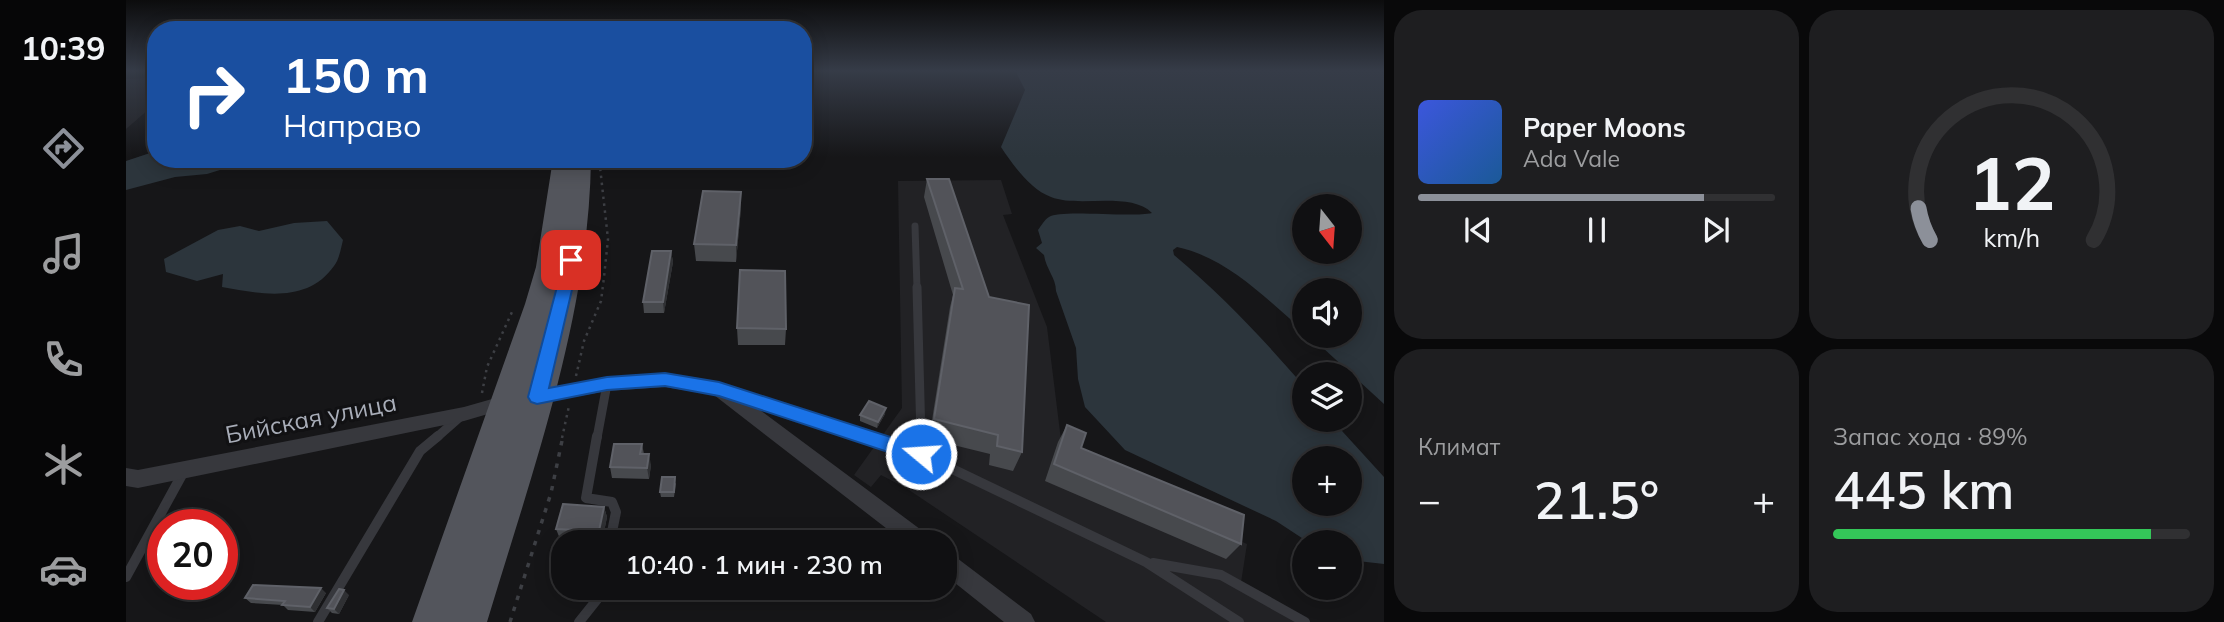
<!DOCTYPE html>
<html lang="ru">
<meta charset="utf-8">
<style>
:root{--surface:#101012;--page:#1e1e20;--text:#f1f3f6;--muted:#9c9d9f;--line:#303032;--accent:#8c9099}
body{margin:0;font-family:Mulish,sans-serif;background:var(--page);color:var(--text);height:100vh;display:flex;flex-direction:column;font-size:26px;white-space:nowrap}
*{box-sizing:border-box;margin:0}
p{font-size:23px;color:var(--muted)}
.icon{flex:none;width:38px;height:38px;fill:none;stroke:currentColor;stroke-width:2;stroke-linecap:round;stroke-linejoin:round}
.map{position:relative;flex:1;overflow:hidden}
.sheet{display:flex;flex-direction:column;gap:10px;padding:10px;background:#09090a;width:840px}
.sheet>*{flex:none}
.banner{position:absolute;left:21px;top:21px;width:665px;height:147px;border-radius:28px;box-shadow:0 4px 18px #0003,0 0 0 2px var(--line);background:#1a4fa0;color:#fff;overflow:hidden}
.needle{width:46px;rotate:163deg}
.buttons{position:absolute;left:1166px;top:194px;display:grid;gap:14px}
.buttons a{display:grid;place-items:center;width:70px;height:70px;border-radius:50%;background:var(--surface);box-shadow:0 4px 18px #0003,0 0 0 2px var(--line);font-size:35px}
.speed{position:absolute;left:21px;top:509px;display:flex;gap:14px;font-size:35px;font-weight:700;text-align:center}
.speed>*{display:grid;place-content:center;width:91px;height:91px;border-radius:50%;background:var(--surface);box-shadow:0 4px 18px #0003,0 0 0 2px var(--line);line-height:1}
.speed .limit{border:10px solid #d22;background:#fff;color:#111}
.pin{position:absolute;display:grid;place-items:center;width:60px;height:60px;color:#fff;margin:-30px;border-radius:14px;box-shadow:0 4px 10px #0006}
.me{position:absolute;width:77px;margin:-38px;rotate:288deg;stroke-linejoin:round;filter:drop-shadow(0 0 5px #0008)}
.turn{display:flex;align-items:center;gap:24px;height:147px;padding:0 21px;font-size:32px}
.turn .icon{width:91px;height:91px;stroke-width:2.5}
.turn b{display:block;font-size:49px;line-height:60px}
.big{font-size:52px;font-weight:600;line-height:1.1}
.sheet .tile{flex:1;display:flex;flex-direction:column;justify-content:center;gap:10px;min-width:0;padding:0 24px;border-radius:28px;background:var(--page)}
.sheet .dial{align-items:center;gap:0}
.dial svg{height:182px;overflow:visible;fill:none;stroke:var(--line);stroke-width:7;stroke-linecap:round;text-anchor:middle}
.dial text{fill:var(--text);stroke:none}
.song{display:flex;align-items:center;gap:21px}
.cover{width:84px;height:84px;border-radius:10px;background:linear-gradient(135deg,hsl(230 70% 55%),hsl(210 70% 35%))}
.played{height:7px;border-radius:4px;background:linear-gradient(90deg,var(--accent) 80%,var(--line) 80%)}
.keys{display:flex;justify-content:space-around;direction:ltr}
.heat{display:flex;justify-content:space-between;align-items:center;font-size:38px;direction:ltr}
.charge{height:10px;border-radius:5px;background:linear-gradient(90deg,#34c759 89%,var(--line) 0)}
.sheet .tiles{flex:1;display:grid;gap:10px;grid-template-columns:repeat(2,1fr)}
.trip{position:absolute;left:425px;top:530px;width:406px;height:70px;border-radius:28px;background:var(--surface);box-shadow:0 4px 18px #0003,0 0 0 2px var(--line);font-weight:600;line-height:70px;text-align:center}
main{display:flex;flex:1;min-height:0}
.menu{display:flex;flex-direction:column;width:126px;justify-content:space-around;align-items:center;background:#060607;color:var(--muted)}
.menu .icon{width:49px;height:49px}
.menu .current{color:var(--accent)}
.menu b{font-size:32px;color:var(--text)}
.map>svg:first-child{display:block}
.built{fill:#222225}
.water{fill:#2c353c;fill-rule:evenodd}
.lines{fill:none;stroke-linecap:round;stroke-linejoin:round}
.path-far1{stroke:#3d3f44;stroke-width:2.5;stroke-dasharray:2.5 4.5;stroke-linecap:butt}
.path{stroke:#3d3f44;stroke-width:3.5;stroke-dasharray:4.5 7;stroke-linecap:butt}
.lane-far2{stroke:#37383d;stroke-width:7}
.lane-far1{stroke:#37383d;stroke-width:9}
.lane{stroke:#37383d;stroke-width:10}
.street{fill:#37383d;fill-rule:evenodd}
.primary{fill:#53555c;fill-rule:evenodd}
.wall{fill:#47494d}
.shaded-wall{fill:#2f3033}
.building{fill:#525359;stroke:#5f6168;stroke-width:2}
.route{fill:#1a73e8;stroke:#114b97;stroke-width:2}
.labels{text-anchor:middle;stroke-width:6;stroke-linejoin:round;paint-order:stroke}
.near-street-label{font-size:24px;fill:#a8adb8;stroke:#111113}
</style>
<main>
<nav class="menu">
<b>10:39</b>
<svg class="icon current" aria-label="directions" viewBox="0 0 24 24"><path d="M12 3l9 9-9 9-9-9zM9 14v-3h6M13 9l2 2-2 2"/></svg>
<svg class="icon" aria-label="music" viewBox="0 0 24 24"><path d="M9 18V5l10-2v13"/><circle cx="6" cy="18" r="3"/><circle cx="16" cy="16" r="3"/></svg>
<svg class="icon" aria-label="phone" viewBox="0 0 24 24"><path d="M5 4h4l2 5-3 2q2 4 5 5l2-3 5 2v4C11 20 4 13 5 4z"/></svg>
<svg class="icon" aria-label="climate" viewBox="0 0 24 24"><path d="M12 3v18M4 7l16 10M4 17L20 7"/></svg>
<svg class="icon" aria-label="car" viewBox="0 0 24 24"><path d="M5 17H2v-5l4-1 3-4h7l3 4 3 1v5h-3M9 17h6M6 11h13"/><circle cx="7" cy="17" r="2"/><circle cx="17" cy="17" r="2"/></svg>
</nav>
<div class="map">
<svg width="1258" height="622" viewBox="0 0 1258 622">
<rect width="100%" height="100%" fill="#161618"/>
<path class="built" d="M30,78V103L0,129V79Z
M875,180L886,214L877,215L921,327L936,448L1051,512L1121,544L1114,589L1178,622H980L780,488L755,475L745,487L728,475L776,408L772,181Z"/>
<path class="water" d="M889,70H1258V404L1184,336H1223V290H1178V331C1139,298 1102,258 1051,247L1047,250L1048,255C1096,295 1137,339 1178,386V420H1206L1258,477V564L1223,560V542H1182L1150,521L999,450L959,407L952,379L950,348L930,291C930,278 920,269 918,255L910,248L916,243L912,230C915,226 919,219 923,217C935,209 1004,218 1026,213C1004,191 952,208 925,197C904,189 887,165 875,147L899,90ZM1178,206H1223V252H1178ZM1178,458H1223V504H1178Z
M30,151V159H149L110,165L81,174L49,177L0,190V161Z
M201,221L217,240C215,248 213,260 208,266C181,304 135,294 96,287L97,274L71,281L40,272L38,259L92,230L114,226L133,231L168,223Z"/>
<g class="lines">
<path class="path-far1" d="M450,376L458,341L475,301L478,277L482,239L474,167
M356,393L361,367L386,312
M436,438L443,406"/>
<path class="path" d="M384,622L425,493L437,436"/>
<path class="lane-far2" d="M789,226L791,288"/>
<path class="lane-far1" d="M791,287L795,438
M606,393L744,438
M310,438L335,416
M471,438L481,384"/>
<path class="lane" d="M471,436L460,498L486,502L490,512L484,542
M739,436L795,454V436
M795,454L1020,562L1113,622
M1027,563L1095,575L1179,622
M0,577L58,471
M192,622L294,451L312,436
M453,622L473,597L475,588"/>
<path class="street" d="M539,373L599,384L802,535L804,542H778L588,395L539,387L481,391L409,404L403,402L400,397L403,392L409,390L481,377Z
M380,395L386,397L389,402L386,407L338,421L12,488L0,486V468L12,470L338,407Z
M819,552L827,555L905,614L909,622H878L819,575Z"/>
<path class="primary" d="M427,159H465C463,317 406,472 361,622H286L399,304L410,267Z"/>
</g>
<path class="wall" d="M801,179L896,452L887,471L863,465L864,454L803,439L824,307L827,295L798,197Z
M615,208L610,262L570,261L568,244Z
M545,251L547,262L538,313H518L517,302Z
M611,328L660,329L659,345H612Z
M759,414L751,428L734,421V415Z
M941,425L955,448L1115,544L1100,559L919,481L932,442Z
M516,444L518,454L525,465L523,479L486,478L484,467Z
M550,483L548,497H535L534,492Z
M478,507L481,517L476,542L434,539L430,529Z
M200,593L189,612L162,610L157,605L125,603L119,598Z
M223,595L213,614L206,613L201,608Z"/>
<path class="shaded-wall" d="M615,192V208L610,262V245Z
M545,251L547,262L538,313L537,302Z
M760,408L759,414L751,428L752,422Z
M523,454L525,465L523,479L521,468Z
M478,507L481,517L476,542L473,531Z
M195,588L200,593L189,612L184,607Z
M218,590L223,595L213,614L208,609Z"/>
<path class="building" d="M801,179H823L863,297L903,305L896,452L871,446L872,435L808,419L829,288L837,289Z
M577,191L615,192L610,245L568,244Z
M526,251H545L537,302H517Z
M614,270L659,271L660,329L611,328Z
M743,401L760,408L752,422L734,415Z
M941,425L960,433L955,448L1118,515L1115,544L928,464Z
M488,444H516L514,454H523L521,468L484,467Z
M536,477H549L548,492H534Z
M437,504L478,507L473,531L430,529Z
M127,585L195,588L184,607L156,605L159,601L119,598Z
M213,589L218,590L208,609L201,608Z"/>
<linearGradient id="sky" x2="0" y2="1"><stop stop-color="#0c0c0d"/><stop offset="0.45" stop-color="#363c48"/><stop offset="1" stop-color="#363c48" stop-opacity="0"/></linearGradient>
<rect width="1258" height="157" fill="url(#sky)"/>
<path class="route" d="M445,255L453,260L423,388L481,377L539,373L593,382L802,449L805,454L802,460L795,463L593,396L539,386L481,390L411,404L405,402L402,397L438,260Z"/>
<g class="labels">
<g class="near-street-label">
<text transform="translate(185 419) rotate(-11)" y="8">Бийская улица</text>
</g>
</g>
</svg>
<div class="buttons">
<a><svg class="needle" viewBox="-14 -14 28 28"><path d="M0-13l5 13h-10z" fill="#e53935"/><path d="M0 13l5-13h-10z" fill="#9c9d9f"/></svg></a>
<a><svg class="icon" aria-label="sound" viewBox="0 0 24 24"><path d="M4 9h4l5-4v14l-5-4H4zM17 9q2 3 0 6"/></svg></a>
<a><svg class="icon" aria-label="layers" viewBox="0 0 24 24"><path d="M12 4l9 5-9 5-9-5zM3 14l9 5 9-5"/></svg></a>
<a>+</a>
<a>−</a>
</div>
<div class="speed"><div class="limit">20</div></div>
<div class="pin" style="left:445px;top:260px;background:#d93025"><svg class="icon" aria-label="arrive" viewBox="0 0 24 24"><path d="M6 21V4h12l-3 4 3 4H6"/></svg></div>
<svg class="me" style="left:795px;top:454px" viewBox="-20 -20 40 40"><circle r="17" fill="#1a73e8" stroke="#fff" stroke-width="3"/><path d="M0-11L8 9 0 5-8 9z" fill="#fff"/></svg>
<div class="trip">10:40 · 1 мин · 230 m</div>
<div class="banner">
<div class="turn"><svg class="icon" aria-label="right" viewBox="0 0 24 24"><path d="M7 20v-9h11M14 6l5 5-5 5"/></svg><div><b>150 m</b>Направо</div></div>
</div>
</div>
<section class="sheet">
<div class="tiles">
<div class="tile">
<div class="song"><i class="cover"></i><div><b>Paper Moons</b><p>Ada Vale</p></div></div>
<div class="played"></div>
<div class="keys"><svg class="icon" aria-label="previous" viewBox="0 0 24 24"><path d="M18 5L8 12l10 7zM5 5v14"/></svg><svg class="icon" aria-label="pause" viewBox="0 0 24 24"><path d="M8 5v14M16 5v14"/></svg><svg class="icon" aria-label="next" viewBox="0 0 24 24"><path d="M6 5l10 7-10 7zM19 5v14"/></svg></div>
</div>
<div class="tile dial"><svg viewBox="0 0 100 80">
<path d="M14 69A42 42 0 1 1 86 69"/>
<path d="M14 69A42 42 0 0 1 9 55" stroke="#8c9099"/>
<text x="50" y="56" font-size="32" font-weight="700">12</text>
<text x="50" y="72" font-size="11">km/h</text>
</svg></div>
<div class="tile"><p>Климат</p>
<div class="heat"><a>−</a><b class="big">21.5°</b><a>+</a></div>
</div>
<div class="tile"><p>Запас хода · 89%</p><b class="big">445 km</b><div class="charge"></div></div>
</div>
</section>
</main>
